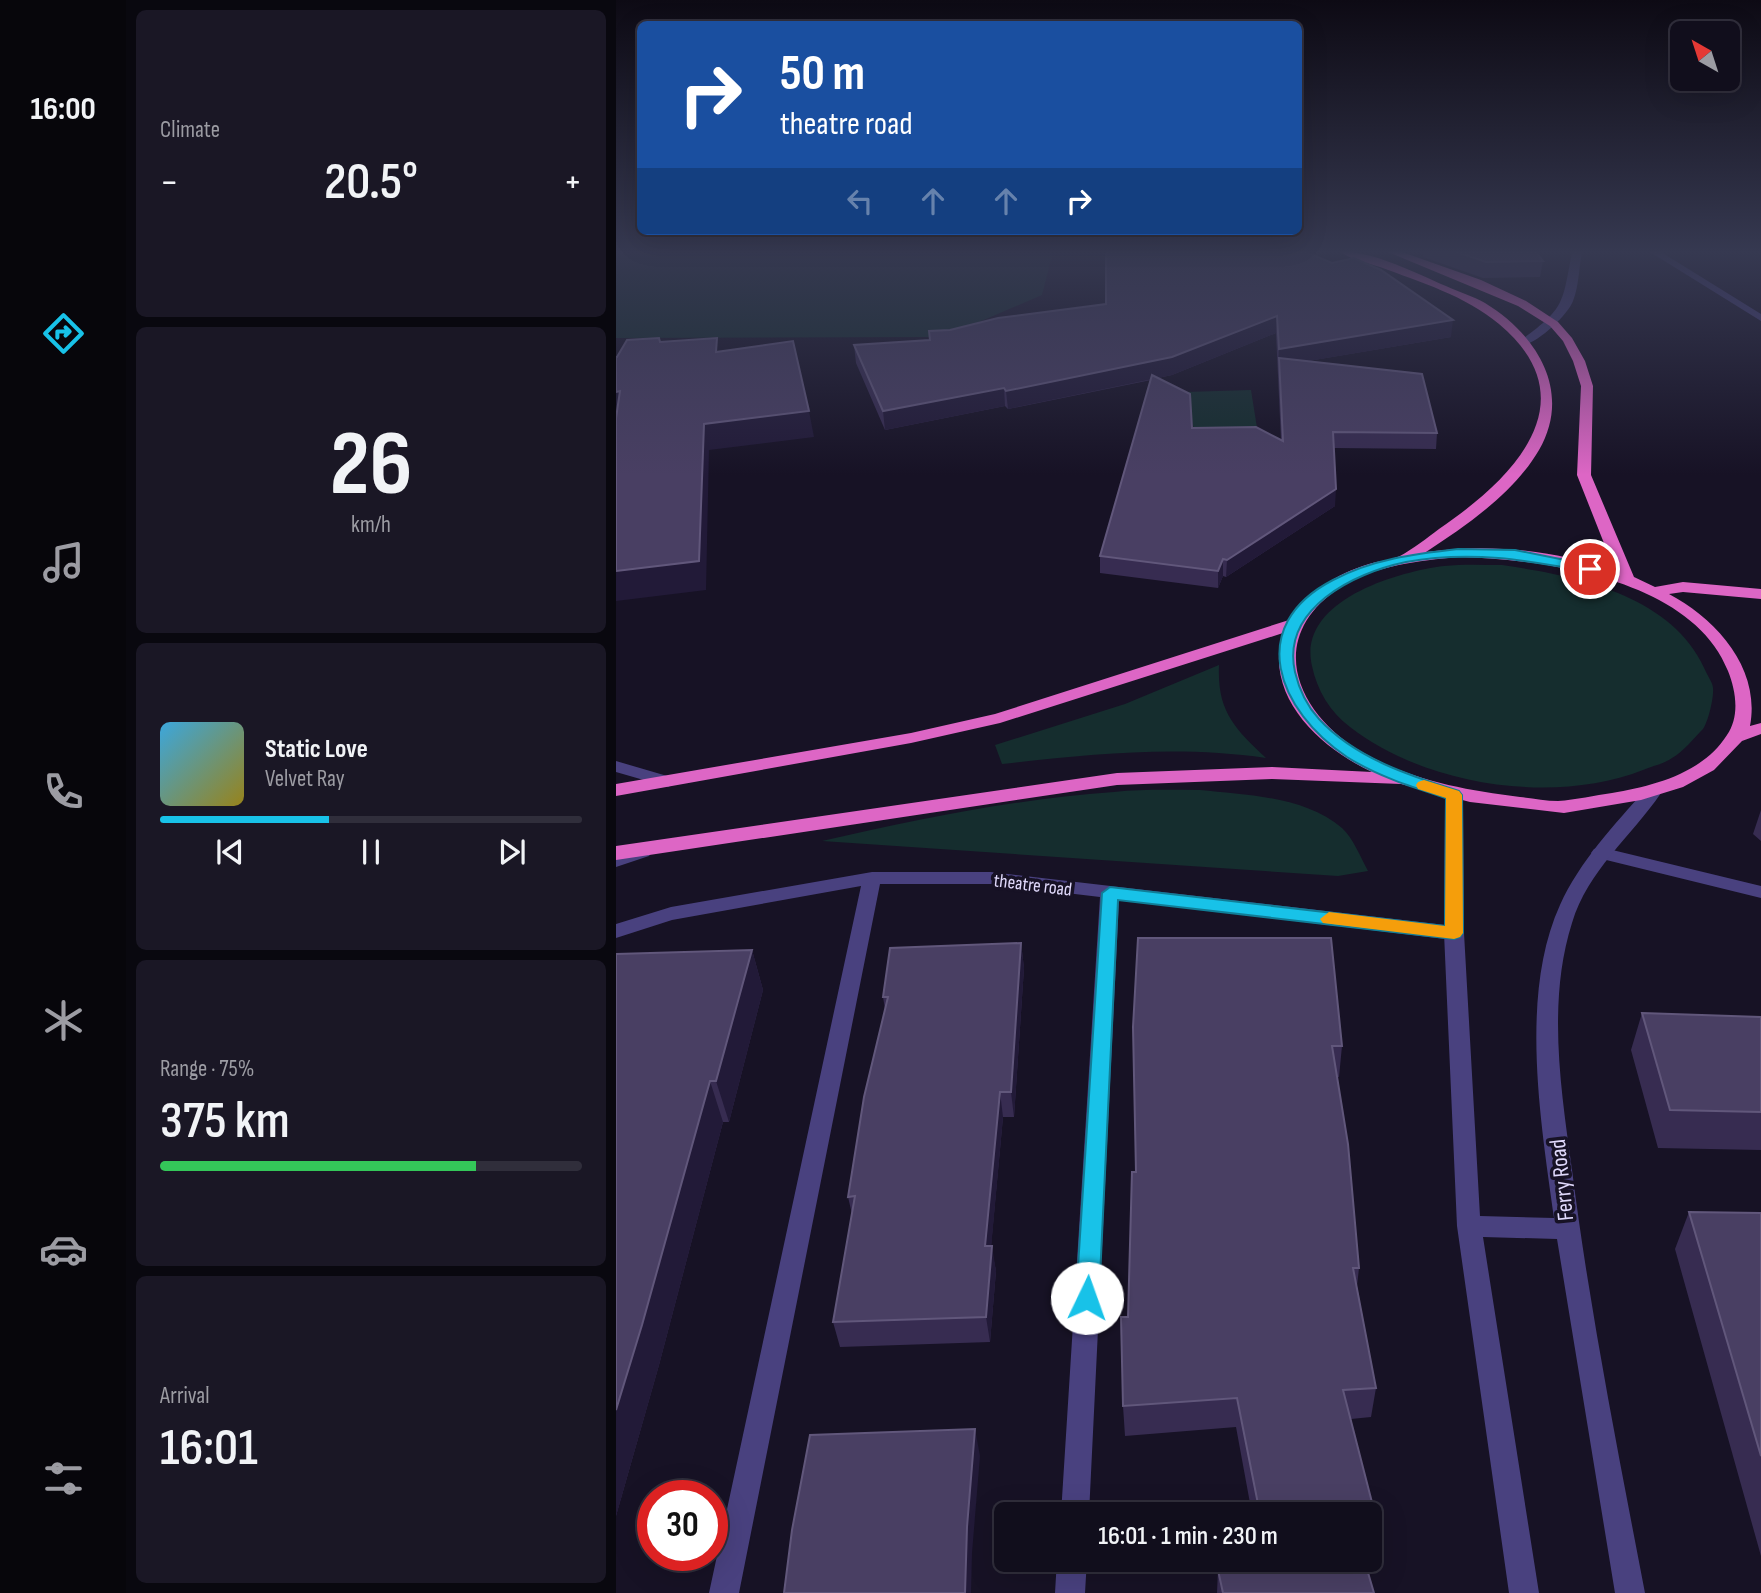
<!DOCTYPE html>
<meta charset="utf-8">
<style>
:root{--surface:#110e1c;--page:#1a1725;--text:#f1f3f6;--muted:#9c9ca3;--line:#302e3b;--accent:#18c2e8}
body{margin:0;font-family:"Sofia Sans Condensed",sans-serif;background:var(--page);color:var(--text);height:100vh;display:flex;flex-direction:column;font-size:26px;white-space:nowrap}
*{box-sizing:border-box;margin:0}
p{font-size:23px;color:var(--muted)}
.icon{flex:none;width:38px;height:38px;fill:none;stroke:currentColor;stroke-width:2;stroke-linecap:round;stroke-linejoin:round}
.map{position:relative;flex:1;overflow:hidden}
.details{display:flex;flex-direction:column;gap:10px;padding:10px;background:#09080f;width:490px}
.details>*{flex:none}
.guide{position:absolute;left:21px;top:21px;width:665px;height:214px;border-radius:10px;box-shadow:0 7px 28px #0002,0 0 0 2px var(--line);background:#1a4fa0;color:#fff;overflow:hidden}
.needle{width:46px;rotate:321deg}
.buttons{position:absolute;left:1054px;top:21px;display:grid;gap:14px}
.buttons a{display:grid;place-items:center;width:70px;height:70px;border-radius:10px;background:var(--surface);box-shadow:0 7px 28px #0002,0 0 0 2px var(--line);font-size:35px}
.speed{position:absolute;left:21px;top:1480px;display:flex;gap:14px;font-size:35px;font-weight:700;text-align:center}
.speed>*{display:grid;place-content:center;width:91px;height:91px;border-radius:50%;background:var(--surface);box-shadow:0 7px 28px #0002,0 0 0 2px var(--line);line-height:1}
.speed .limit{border:10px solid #d22;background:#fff;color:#111}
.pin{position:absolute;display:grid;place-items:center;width:60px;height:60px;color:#fff;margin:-30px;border:4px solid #fff;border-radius:50%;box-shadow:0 2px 7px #0007}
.me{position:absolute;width:77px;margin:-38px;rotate:3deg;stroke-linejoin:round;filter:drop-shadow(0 0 5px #0008)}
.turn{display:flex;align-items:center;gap:24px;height:147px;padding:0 28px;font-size:32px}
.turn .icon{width:91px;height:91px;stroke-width:2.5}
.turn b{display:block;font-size:49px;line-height:60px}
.lanes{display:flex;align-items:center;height:66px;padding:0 28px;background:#0003;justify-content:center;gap:35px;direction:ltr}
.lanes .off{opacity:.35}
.big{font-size:52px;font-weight:600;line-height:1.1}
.details .card{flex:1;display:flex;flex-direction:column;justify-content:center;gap:10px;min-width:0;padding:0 24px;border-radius:10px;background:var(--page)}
.details .dial{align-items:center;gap:0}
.dial b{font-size:91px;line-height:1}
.song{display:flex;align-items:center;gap:21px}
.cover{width:84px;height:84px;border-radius:10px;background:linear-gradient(135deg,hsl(200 70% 55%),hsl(50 70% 35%))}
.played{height:7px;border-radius:4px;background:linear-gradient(90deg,var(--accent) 40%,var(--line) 40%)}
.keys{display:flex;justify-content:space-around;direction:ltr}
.heat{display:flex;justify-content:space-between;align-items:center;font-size:38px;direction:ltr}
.charge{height:10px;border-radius:5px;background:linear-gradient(90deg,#34c759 75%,var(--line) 0)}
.trip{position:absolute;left:378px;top:1502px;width:388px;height:70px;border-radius:10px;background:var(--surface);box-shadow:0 7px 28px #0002,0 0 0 2px var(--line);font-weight:600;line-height:70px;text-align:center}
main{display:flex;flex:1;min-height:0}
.dock{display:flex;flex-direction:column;width:126px;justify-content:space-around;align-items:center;background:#07060b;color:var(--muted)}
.dock .icon{width:49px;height:49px}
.dock .active{color:var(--accent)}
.dock b{font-size:32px;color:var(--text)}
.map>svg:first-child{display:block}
.green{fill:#152d2e}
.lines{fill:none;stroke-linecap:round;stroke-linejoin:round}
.minor{fill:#49417f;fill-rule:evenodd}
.tertiary{fill:#49417f;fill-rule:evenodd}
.trunk{fill:#dd66c5;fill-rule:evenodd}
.wall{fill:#372c51;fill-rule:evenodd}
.shaded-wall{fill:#221a38}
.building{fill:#493f63;stroke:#61577b;stroke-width:2}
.route{fill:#18c2e8;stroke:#107e97;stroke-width:2}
.slow{fill:#f59e0b}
.labels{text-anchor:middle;stroke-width:7;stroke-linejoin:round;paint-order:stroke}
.street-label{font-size:19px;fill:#e0d9fb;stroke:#171225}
.near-street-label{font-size:23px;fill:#e0d9fb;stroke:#171225}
</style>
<main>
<nav class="dock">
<b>16:00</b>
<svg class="icon active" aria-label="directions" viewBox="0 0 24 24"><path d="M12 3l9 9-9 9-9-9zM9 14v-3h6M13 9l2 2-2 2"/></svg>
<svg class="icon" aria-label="music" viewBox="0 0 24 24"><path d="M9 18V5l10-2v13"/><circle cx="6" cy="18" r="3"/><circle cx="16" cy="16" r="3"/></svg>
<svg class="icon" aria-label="phone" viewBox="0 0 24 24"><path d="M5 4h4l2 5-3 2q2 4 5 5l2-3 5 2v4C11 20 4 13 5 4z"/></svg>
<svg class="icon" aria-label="climate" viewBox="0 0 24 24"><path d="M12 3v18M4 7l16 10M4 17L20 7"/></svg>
<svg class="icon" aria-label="car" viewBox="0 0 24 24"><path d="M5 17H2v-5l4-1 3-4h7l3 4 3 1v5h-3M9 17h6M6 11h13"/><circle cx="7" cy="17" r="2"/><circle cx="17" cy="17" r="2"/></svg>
<svg class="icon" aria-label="filters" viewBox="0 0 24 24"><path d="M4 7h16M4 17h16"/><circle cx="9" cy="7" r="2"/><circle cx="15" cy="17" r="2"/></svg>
</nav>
<section class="details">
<div class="card"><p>Climate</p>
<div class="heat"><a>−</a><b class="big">20.5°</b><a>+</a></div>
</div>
<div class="card dial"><b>26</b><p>km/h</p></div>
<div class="card">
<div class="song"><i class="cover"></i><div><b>Static Love</b><p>Velvet Ray</p></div></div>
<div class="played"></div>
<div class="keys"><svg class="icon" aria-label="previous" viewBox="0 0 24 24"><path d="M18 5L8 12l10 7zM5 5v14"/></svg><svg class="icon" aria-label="pause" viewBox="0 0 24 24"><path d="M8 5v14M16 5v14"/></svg><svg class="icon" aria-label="next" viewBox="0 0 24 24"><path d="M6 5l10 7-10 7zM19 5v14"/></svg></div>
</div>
<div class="card"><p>Range · 75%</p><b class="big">375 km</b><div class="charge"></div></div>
<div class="card"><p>Arrival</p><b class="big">16:01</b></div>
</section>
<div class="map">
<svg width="1145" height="1593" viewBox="0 0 1145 1593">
<rect width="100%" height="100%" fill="#171225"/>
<path class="green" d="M0,252H437L426,295L328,337L0,338Z
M635,390L642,434H579L569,392Z
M886,565C961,576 1059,595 1091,674C1093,678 1097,684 1097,688C1098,698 1092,722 1087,729C1078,738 1067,752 1056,758C1048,764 1036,766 1027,770C938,805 810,786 734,727C714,712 701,690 696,666C681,601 780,572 828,566C847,564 867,565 886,565Z
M603,665C601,711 618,728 650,758C561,745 475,754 386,764L379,745L509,704Z
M584,790C630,795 688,796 726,828C737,838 745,858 752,871L722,876L206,841C303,819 399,799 498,792C526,789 555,790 584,790Z"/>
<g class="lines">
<path class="minor" d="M1034,252H1045L1145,314V321Z
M0,761L58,778L61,782L52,787L0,772Z
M27,846L33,848L36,852L33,856L0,867V854Z
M984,847L1145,886V898L978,857L975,853L978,849Z
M256,872H375L838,926L845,928L848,933L845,938L838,940L503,900L473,1514H445L484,897L375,884H264L123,1593H93L245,886L56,920L0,938V924L55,907Z
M441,1559H471L469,1593H439Z"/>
<path class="tertiary" d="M956,252H966C963,267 963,286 957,301C952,315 918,347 904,345V341C949,308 946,305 956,252Z
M1036,788L1045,793C1015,837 972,870 956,923C931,1002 945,1090 956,1170C974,1312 1002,1452 1029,1593H999L941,1239L867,1237L923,1593H893L841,1226L828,933L829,795L838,790L847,795L848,933L864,1216L938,1218C925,1123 903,995 944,905C964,861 998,825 1030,789Z"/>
<path class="trunk" d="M725,252C756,250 801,274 830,286C843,292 857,296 869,303C920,334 957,391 923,450C898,493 851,525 810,552C873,543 939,550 999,571L961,475L965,386L957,361L947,341L934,326L902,306L772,252H786L865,280L910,301L942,322L956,338L969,361L977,386L975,475L1018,577L1039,587L1067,582L1145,589V599L1067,592L1053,594C1100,619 1145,668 1134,726L1145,723V734L1126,741L1098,770L1067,787L1025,800L948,813L854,802L785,784L656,779L501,785L0,860V846L501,773L656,767L756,772C704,748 647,696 667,633L384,723L295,743L0,796V784L295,733L379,714L673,620C694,592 719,574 753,564C762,561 776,560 784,556C797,549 811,538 823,529C895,480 976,402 883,324C850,296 804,282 764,267C752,263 735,260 725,252ZM842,557C927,559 1076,579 1112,671C1120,691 1124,716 1111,735C1087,773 1038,786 996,793C979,795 960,800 942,801C929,801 916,798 904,797C848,790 794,780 746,752C678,712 649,636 725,587C759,565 803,561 842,557Z"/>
</g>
<path class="wall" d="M806,252H920L927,261L924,277L867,278L807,257Z
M490,304L835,337L692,361L821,433L820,449L718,448L719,506L610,577L607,576L602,588L484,573V556L535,380L392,409L389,406L269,430L240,363L238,345L314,340L334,330ZM660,333L665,440L576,428L542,378L556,375Z
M1145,810V841L1137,834Z
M522,938L726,1046L723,1077H721L743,1268L741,1286L760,1388L755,1417L735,1419L759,1514L754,1541V1514H636L620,1427L509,1436L507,1406L520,1172Z
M405,943L408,968L398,1117H387L375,1246L380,1271L374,1342L224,1347L217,1322L236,1214L232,1197L269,1009L267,997Z
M136,950L147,990L113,1122H107L43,1365L0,1516V954Z
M1026,1013L1145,1017V1150L1042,1148L1015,1050Z
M1073,1212L1145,1213V1556L1059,1249Z
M645,1559H748L758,1593H601L602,1570L645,1561Z"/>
<path class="shaded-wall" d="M661,316L660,333L556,375L392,409L390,391Z
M837,320L835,337L663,366V358L662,367L663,349Z
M388,388L389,406L269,430L267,411Z
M4,391L0,418V392Z
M193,411L198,437L93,450L90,590L0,601V571L88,424Z
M720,489L719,506L610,577L611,560Z
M607,559V576L602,588V571Z
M405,943L408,968L398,1117L395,1092Z
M136,950L147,990L113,1122L100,1081Z
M94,1081L107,1122L43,1365L0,1516V1410Z
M384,1092L387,1117L373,1271L369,1246Z
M376,1246L380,1271L374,1342L370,1317Z
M359,1429L364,1456L356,1553L355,1593H349L351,1527Z"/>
<path class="building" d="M490,252H690L716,263L738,258L765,270L837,320L663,349L661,316L556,357L390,391L388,388L267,411L238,345L314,340L313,331L334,330L382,318L490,304Z
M841,252H920L927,261L870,262Z
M43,338L44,342L101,338L100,352L177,341L193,411L88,424L83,561L0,571V418L4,391L0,392V357H1L11,340Z
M663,358L806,374L821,433L717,432L720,489L611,560L607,559L602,571L484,556L536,375L574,394L576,428L640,427L667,441Z
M522,938H715L726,1046H716L732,1144L743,1268H737L760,1388L727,1390L759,1514H644L621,1398L507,1406L505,1317H512L516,1172H520L517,1027Z
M405,943L395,1092H384L369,1246H376L370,1317L217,1322L239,1196L232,1197L248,1097L272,997H267L274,948Z
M136,950L100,1081H94L26,1325L0,1410V954Z
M1026,1013L1145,1017V1112L1054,1110Z
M1073,1212L1145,1213V1456Z
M359,1429L351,1527L349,1593H168L176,1530L194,1435Z
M653,1559H748L758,1593H607L602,1570Z"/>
<linearGradient id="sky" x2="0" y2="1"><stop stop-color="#0d0a14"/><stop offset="0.53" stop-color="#363951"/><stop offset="1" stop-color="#363951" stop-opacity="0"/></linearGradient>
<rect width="1145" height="475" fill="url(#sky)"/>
<path class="route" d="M842,549L899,550L974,565L981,569L974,572C911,560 854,550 790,562C737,573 665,609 679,672C683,689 691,706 703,719C739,758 794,776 843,791L846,795L847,933L844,937L838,939L502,900L483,1298L479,1305L471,1308L463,1305L460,1298L486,893L494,887L829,926L830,798C796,787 761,776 731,757C662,711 628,626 717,580C757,559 798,554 842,549Z"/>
<path class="slow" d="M808,780L843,791L846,795L847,933L844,937L838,939L707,923L704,919L713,912L829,926L830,798L802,789L800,785L802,782Z"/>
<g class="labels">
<g class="street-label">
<text transform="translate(417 884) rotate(7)" y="7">theatre road</text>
</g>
<g class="near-street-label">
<text transform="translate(945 1180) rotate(-96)" y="8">Ferry Road</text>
</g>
</g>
</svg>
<div class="buttons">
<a><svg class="needle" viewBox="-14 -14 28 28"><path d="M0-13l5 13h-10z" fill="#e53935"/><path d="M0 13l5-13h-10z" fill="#9c9ca3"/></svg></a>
</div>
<div class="speed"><div class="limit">30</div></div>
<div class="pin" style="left:974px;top:569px;background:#d93025"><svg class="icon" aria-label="arrive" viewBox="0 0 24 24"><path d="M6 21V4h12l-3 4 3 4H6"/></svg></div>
<svg class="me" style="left:471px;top:1298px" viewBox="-20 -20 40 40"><circle r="19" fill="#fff"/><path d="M0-13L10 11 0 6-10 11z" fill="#18c2e8"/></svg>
<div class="trip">16:01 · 1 min · 230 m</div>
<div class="guide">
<div class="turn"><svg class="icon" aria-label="right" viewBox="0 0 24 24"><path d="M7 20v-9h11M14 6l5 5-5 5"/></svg><div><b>50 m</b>theatre road</div></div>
<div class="lanes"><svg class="icon off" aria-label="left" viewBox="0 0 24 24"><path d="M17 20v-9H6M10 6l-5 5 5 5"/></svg><svg class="icon off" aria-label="ahead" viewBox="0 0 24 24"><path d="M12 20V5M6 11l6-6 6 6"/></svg><svg class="icon off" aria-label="ahead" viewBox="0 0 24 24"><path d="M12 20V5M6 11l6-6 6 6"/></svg><svg class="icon" aria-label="right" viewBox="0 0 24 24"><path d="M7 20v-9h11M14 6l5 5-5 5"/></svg></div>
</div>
</div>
</main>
